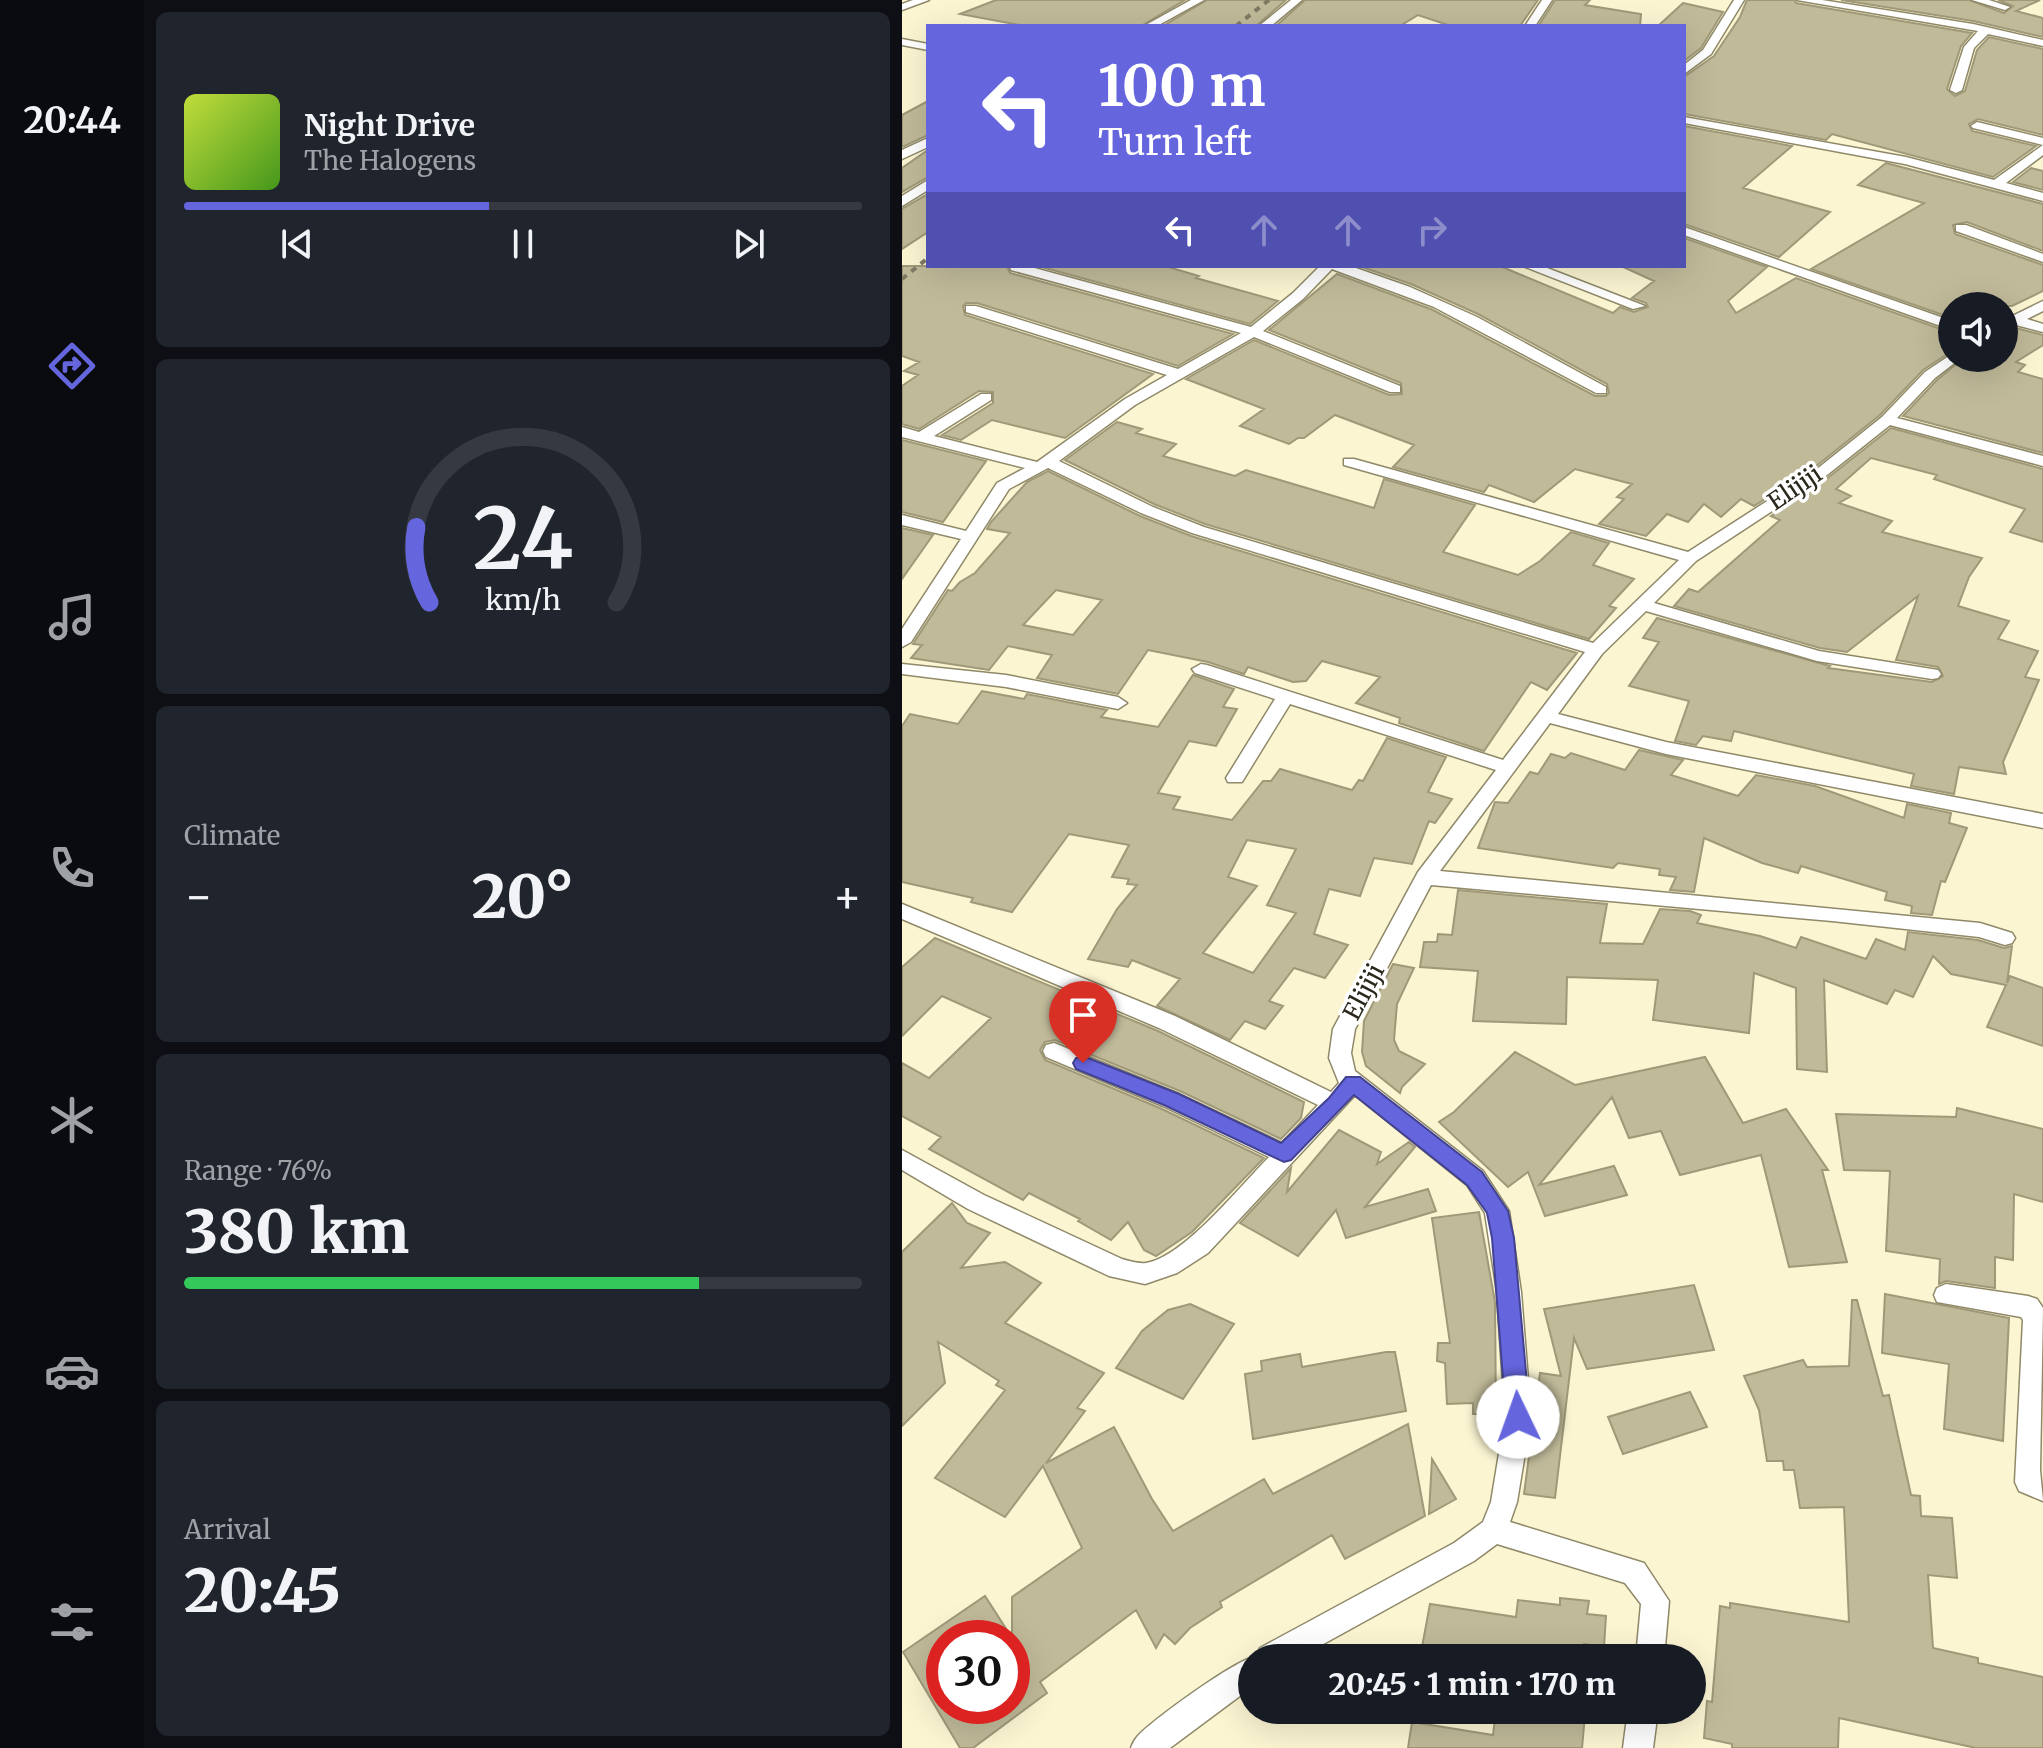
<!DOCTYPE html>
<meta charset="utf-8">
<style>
:root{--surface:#171b24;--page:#20242c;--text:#f1f3f6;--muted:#9ea1a6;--line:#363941;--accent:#6565de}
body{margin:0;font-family:Merriweather,serif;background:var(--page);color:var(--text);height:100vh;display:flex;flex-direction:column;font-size:30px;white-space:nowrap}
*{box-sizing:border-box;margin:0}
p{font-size:26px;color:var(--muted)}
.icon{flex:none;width:44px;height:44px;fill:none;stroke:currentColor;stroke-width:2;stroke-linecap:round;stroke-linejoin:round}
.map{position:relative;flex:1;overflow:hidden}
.side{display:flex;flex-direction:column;gap:12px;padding:12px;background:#0d0f14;width:758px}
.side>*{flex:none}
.top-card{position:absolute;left:24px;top:24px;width:760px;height:244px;border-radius:0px;box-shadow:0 8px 32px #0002;background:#6565de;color:#fff;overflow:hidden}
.tools{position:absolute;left:1036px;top:292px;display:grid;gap:16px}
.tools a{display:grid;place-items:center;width:80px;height:80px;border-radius:50%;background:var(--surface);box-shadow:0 8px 32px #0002;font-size:40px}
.speed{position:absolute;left:24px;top:1620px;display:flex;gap:16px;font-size:40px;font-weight:700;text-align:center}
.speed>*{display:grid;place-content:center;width:104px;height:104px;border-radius:50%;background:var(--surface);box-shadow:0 8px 32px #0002;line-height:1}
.speed .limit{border:12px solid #d22;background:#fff;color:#111}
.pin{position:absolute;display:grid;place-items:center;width:68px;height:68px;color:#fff;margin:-82px -34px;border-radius:50% 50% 50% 0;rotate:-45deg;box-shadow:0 0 8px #0007}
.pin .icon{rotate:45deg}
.me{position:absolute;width:88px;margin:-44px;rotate:357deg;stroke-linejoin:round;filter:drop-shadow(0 0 6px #0008)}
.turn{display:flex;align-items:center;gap:28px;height:168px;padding:0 40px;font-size:36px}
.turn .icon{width:104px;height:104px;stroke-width:2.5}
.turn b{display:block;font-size:56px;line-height:68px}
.lanes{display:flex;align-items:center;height:76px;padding:0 40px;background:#0003;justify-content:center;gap:40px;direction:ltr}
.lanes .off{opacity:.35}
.big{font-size:60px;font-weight:800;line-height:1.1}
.side .card{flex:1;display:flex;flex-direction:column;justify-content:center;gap:12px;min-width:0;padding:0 28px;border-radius:12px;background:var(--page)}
.side .dial{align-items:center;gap:0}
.dial svg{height:208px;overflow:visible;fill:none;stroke:var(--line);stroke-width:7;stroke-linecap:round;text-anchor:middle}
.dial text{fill:var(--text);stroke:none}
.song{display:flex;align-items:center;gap:24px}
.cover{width:96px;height:96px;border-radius:12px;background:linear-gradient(135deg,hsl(70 70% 55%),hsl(100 70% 35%))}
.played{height:8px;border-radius:4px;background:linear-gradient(90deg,var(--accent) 45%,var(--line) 45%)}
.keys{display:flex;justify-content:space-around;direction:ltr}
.heat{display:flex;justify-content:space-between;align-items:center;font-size:44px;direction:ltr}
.charge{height:12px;border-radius:6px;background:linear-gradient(90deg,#34c759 76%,var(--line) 0)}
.trip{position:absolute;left:336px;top:1644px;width:468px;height:80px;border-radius:40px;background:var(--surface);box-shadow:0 8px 32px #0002;font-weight:800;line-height:80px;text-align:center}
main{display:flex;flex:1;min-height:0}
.dock{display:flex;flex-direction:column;width:144px;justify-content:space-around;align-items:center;background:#090b0e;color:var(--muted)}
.dock .icon{width:56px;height:56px}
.dock .on{color:var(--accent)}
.dock b{font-size:36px;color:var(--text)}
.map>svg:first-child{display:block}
.building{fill:#c0ba99;stroke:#9f9979;stroke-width:2;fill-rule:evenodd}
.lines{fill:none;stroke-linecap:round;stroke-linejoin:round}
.minor-casing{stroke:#8f8969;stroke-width:3}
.minor{fill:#fff;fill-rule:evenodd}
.rail{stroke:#7e7a64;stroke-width:4;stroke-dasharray:6 6;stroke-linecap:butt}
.route{fill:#6565de;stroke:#424290;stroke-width:2}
.labels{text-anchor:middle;stroke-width:7;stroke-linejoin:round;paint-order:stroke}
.street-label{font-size:24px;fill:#2c291c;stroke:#fff}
</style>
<main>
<nav class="dock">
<b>20:44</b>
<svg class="icon on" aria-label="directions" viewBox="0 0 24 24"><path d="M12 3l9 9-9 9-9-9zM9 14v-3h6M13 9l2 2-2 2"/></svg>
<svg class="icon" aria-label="music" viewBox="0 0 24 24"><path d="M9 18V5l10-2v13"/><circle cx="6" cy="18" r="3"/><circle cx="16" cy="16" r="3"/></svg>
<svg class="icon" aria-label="phone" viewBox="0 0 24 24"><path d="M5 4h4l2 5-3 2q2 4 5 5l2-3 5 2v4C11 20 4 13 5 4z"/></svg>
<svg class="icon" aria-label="climate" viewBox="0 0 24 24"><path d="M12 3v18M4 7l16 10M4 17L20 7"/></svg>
<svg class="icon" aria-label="car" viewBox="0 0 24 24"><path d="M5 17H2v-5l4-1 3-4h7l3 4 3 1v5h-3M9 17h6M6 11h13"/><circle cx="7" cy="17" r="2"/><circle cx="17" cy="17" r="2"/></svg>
<svg class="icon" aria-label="filters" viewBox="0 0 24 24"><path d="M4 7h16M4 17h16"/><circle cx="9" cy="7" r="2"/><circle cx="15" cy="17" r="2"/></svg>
</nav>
<section class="side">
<div class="card">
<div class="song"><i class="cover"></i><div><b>Night Drive</b><p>The Halogens</p></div></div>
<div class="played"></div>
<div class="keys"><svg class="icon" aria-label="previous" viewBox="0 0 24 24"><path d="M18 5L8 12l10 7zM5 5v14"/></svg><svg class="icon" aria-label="pause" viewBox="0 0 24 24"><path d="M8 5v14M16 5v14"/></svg><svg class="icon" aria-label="next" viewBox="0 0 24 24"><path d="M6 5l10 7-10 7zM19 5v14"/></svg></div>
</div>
<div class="card dial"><svg viewBox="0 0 100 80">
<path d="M14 69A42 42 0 1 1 86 69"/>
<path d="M14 69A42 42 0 0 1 9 40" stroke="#6565de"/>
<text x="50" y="56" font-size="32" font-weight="700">24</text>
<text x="50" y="72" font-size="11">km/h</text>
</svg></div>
<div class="card"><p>Climate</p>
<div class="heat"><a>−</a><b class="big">20°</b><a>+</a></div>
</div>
<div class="card"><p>Range · 76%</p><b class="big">380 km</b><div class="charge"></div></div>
<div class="card"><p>Arrival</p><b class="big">20:45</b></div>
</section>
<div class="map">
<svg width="1141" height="1748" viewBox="0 0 1141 1748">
<rect width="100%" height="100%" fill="#fbf5d2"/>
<path class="building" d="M94,0H283L239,26H123L58,14Z
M305,0H384L354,26H261Z
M403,0H636L618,26H549L516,15L498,26H374Z
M653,0H688L683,5L739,14L738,26L637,25Z
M845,0H892L894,3L1070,33L1059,46L1045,89L1053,96L1063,91L1075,50L1087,37L1141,49V135L1076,119L1067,124L1070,131L1134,146L1091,177L930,134L924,140L782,114V77L812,56L838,17Z
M939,0H1067L1102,13L1111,6L1096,0H1138L1114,11L1141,18V37L1071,21Z
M781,3L821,12L799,48L782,61V26H756Z
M26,101V135L0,147V115Z
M782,126L890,146L841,188L928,212L877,257L782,224Z
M26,150V177L0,192V168Z
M984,163L1141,204V251L1065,222L1051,225L1053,234L1141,265V291L1110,306H1050V318L909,269L1022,203L956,185Z
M1129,168L1141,171V190L1111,182Z
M26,194V232L0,249V209Z
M782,238L865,267L826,301L834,313L894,278L1050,333V351L1021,370L978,415L913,467L852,506L839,499L819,517L802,504L786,522L765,514L744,536L697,524L722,499L715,497L730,484L673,469L632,502L587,485L582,492L491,467L512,445L433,415L402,438H396L387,444L338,426L362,409L284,379L352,340L487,395L500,394L499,383L367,330L435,274L531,310L693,396H704L707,393L705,384L576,314L509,284L457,266H598L711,313L718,307L732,312L746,307L744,303L730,298L752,281L719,266H782Z
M0,266H105L108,273L331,334L276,366L75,303H64L61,306L63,315L251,374L163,438L90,420L59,440L40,435L91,403V392L77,391L17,429L0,424V386L16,375L2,371L17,362L0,356Z
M136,266H263L297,276L294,278L376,301L348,324Z
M1114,328L1141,335V345L1114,362L1123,365L1116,372L1141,379V453L1001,416L1035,380L1058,361L1077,367L1089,358H1102V333Z
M215,422L240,429L234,433L274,444L261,456L333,476L344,470L472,508L482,479L573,505L541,552L616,575L638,561L669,532L707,543L691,565L732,579L707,606L714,608L687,639L303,524L252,504L163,460Z
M989,428L1141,469V542L1108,532L1123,509L1032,479L1035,475L969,458L934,489L949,496L937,503L990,521L980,532L1080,558L1067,577L1056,606L1107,621L1096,639L1136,651L1123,677L1137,680L1101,762L1104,774L1057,767L1052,794L1009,786L1012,774L832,731L829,741L801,736L794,745L773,741L787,701L727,686L757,642L741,638L755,618L928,666L926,668L1030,682L1041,676L1036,667L994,660L1016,596L945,652L918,648L772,606L787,589L796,592L878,520L869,516L927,477Z
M0,440L84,461L41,522L0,512Z
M146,471L238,516L289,536L675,653L645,690L629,682L582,751L497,723L498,718L454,703L478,677L420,661L404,681L391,682L346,667L342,674L306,662L246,650L216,694L135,678L150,655L106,646L87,670L9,658L20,645L11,644L46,590L50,591L58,582L73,573L108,533L85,529L89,522L125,482ZM154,590L200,600L171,635L121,625Z
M0,528L31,535L0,579Z
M291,675L332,689L321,707L335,709L314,746L287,741L256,793L278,797L271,809L330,820L361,781H369L378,769L450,790L457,780L461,781L485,738L544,757L526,792L550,799L533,823L527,821L510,864L472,858L458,896L427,889L412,934L446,945L423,978L392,968L367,1001L381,1006L363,1029L343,1021L328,1040L255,1006L278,979L230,960L226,967L186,959L215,909L235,885L225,884L227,879L210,877L227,845L167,834L110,912L69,902L71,898L0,882V726L8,714L56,724L80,691L122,699L125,694L205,710L199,717L256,727ZM345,840L394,849L365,905L394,913L351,973L301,953L355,886L326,877Z
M737,750L781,760L769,775L836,796L854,775L913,786L1002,818L1005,804L1049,813L1047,823L1065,828L1043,882L1039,881L1030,915L1009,913L1010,906L983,900L985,892L899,866L896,873L860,863L802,838L792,892L768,890L774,877L757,875L758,869L716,863L711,868L576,848L593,802L606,803L628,772L636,774L649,754L663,758L669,753L723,770Z
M556,890L705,904L698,943L741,944L758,909L788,911L799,915L795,923L858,936L894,948L899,937L964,959L974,939L1003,950L1006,932L1076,940L1102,948L1110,946L1105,983L1108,976L1141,988V1046L1085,1027L1104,985L1049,974L1031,956L1011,997L993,990L985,1004L922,980L925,1072L895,1069L894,988L852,973L847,1033L751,1020L756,980L665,977L664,1024L571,1021L576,971L518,967L522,942H535L536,934L550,935Z
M33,938L256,1031L402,1102L399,1118L379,1139L278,1091L153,1040L143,1042L138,1050L143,1060L260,1109L362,1158L290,1232L254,1256L242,1250L226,1222L209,1240L176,1221L178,1219L127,1193L121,1200L27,1149L39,1137L0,1116V1063L27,1078L89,1018L40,996L0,1036V967Z
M491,964L512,968L495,1004L492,1040L497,1051L523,1064L500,1087L498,1093L464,1066L460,1052L462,1021Z
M613,1052L673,1085L803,1057L841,1123L884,1109L926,1170H920L945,1262L887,1267L859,1155L778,1175L759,1131L727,1138L710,1097L637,1185L712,1166L725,1195L643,1216L626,1172L606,1187L537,1122L552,1112Z
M1055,1108L1141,1129V1202L1112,1194L1111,1260L1093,1257V1288L1044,1281L1037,1284L1038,1259L984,1251L988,1171L942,1170L934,1114L1054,1117Z
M437,1130L479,1152L475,1164L507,1142L513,1147L463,1207L526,1189L534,1211L444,1238L434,1210L396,1256L338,1223L389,1168L385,1192Z
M50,1203L65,1223L88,1233L59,1268L103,1262L139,1283L103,1323L202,1373L175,1408L183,1411L144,1463L212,1427L250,1499L271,1531L362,1479L371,1494L506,1424L523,1516L443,1559L430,1535L318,1602L320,1607L288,1628L273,1644L262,1634L254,1648L234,1610L138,1682L145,1693L71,1748H58L1,1652L83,1596L110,1638H42V1706H110V1597L180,1548L141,1466L103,1517L33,1478L103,1390L94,1385L97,1381L36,1342L43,1383L0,1426V1252Z
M577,1212L593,1302L594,1414H571V1403L545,1404L543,1363L535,1361L536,1343H548L530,1218Z
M792,1285L812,1350L685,1369L672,1338L653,1498L622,1494L638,1373L659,1376L642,1309Z
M983,1294L1107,1318L1101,1441L1042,1429L1047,1364L980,1353Z
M950,1300H955L981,1396L987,1395L1009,1495L1018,1496L1019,1516L1050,1518L1055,1578L1026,1575L1031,1648L1076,1658V1663L1141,1677V1748H1074L937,1718L936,1748H830V1744L802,1738L805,1701L810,1702L818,1606L828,1608V1603L947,1622L942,1507L898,1508L892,1470H882L881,1461H865L857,1410L842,1376L901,1360L905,1367L947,1366Z
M288,1304L332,1324L281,1399L214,1368L240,1331L266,1310Z
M484,1352H493L504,1411L351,1439L343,1374L360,1371L359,1361L398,1354L400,1367Z
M788,1392L805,1427L721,1454L706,1417Z
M530,1459L554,1499L527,1514Z
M658,1598L687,1601L685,1614L704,1616L702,1647L682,1644V1650L662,1647L661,1658H518L528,1604L614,1617L616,1600L658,1605Z
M594,1710H666V1713L683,1715L680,1748H506L510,1722L591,1735Z"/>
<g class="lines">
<g class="minor-casing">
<path id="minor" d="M11,0H27L0,10V4Z
M289,0H302L255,26H242Z
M389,0H400L369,26H357Z
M640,0H650L633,26H623Z
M832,0H842L809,54L782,74V65L801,50Z
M895,0H920L1071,24L1141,40V46L1086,34L1072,48L1060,90L1054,93L1048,90L1062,47L1076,31Z
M1070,0H1087L1108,7L1103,10Z
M0,39L26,44V50L0,45Z
M782,117L1004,157L1092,180L1141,145L1071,128L1069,126L1075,122L1141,138V155L1104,183L1141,193V201L1003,164L782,123Z
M26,138V147L0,159V150Z
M26,180V190L0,206V196Z
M1054,225H1064L1141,254V262L1054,231Z
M782,227L1050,321V330L782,235Z
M108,266H125L349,327L391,293L418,266H448L508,287L575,317L704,387V393H694L532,307L430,269L401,299L361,331L498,386V392H488L352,337L233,405L157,461L251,507L302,527L691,643L777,560L442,465V459H452L786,552L915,469L980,417L1023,372L1050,354V358H1057L1055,361L1033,378L995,418L1141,456V466L988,425L925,475L794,561L752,603L917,651L1036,670L1039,674L1036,678L1030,679L915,661L744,611L700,654L656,714L764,742L1141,814V828L764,754L648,723L538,871L1078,923L1110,933L1113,938L1110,943L1103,945L1077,937L930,921L529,885L453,1029L449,1053L453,1071L581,1171L607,1211L619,1292L629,1417L615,1502L608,1522L742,1563L767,1601L762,1658H734L739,1604L723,1583L595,1544L572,1561L396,1658H350V1687L268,1748H229C230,1745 233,1739 235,1737C247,1722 340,1655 354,1657L358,1648L552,1543L581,1522L589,1502L603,1417L595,1292L583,1213L565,1185L453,1095L306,1253L275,1273L243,1284L207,1276L66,1209L0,1170V1150L82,1195L220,1259C227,1261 237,1264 244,1263C281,1258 340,1184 367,1157L261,1106L144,1057L141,1051L144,1045L152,1043L277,1094L380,1143L416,1105L257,1028L0,919V904L273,1016L429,1092L437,1083L427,1058L431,1029L516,872L594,770L388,704L340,782H326L324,778L373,699L293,673L290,669L299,664L305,665L601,760L683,652L290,533L239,513L146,468L107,489L9,642L0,647V629L59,539L0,525V515L64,531L95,483L123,468L0,437V427L17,432L79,394H89V400L32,436L135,462L223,399L265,375L64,312V306H74L276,369L339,333L109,270Z
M621,266H640L743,306L731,309Z
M1141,301V311L1125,319L1141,324V332L1114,325L1102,330V320Z
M0,664L104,675L216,697L225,703L216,709L104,687L0,674Z
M1044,1284L1126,1296L1135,1299L1141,1308L1138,1470L1141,1501L1117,1491L1113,1482L1121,1320L1119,1317L1035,1302L1032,1295L1035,1288Z
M726,1710H756L751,1748H721Z"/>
</g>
<use href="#minor" class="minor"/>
<path class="rail" d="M334,26L367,0
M0,279L26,258"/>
</g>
<path class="route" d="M181,1056L277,1094L379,1143L427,1098L444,1077H458L580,1172L606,1211L612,1238L628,1417L625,1424L616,1427L608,1424L604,1417L590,1238L585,1213L565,1185L452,1095L389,1160L382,1162L262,1105L174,1069L171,1063L174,1058Z"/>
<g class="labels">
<g class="street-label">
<text transform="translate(893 488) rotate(-34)" y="8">Elijiji</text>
<text transform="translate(462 992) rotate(-62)" y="8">Elijiji</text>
</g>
</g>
</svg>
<div class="tools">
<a><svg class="icon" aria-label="sound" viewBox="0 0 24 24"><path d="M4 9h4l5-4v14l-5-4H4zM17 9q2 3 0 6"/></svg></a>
</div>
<div class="speed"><div class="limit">30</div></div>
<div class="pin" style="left:181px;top:1063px;background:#d93025"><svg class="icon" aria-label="arrive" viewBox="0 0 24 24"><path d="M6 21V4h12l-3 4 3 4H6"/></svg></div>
<svg class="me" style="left:616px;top:1417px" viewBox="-20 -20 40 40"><circle r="19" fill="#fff"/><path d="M0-13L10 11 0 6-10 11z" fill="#6565de"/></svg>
<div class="trip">20:45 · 1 min · 170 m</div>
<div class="top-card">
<div class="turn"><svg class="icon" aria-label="left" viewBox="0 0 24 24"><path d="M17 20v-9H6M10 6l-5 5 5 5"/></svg><div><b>100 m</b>Turn left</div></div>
<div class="lanes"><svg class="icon" aria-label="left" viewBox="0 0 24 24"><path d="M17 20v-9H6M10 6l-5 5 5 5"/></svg><svg class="icon off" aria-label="ahead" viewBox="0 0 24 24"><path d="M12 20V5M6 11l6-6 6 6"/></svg><svg class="icon off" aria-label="ahead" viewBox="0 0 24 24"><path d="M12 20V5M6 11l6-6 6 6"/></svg><svg class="icon off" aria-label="right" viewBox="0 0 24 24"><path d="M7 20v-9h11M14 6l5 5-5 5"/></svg></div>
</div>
</div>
</main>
